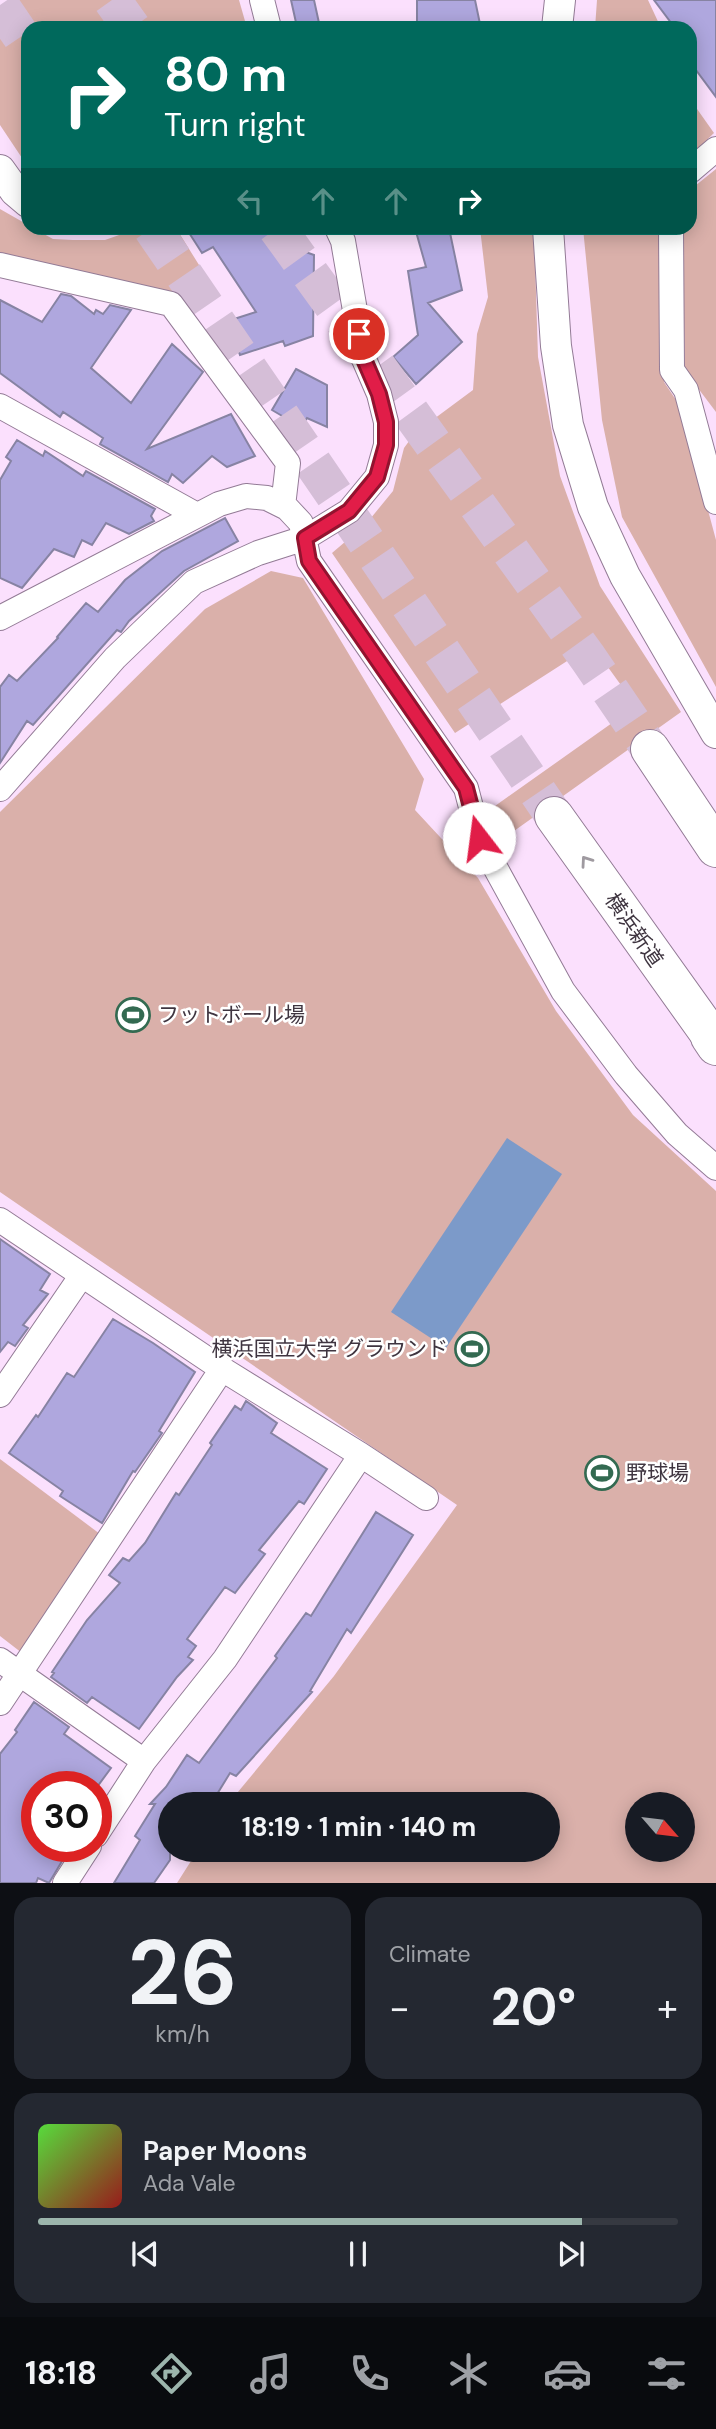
<!DOCTYPE html>
<meta charset="utf-8">
<style>
:root{--surface:#171b24;--page:#242831;--text:#f1f3f6;--muted:#9ea1a6;--line:#363941;--accent:#9cb5ac}
body{margin:0;font-family:"DM Sans","Noto Sans JP",sans-serif;background:var(--page);color:var(--text);height:100vh;display:flex;flex-direction:column;font-size:26px;white-space:nowrap}
*{box-sizing:border-box;margin:0}
p{font-size:23px;color:var(--muted)}
.icon{flex:none;width:38px;height:38px;fill:none;stroke:currentColor;stroke-width:2;stroke-linecap:round;stroke-linejoin:round}
.map{position:relative;height:1883px;overflow:hidden}
.drawer{display:flex;flex-direction:column;gap:14px;padding:14px;background:#0d0f14;flex:1}
.drawer>*{flex:none}
.hud{position:absolute;left:21px;top:21px;width:676px;height:214px;border-radius:21px;box-shadow:0 4px 18px #0003;background:#00695c;color:#fff;overflow:hidden}
.needle{width:46px;rotate:118deg}
.tools{position:absolute;left:625px;top:1792px;display:grid;gap:14px}
.tools a{display:grid;place-items:center;width:70px;height:70px;border-radius:50%;background:var(--surface);box-shadow:0 4px 18px #0003;font-size:35px}
.speed{position:absolute;left:21px;top:1771px;display:flex;gap:14px;font-size:35px;font-weight:700;text-align:center}
.speed>*{display:grid;place-content:center;width:91px;height:91px;border-radius:50%;background:var(--surface);box-shadow:0 4px 18px #0003;line-height:1}
.speed .limit{border:10px solid #d22;background:#fff;color:#111}
.pin{position:absolute;display:grid;place-items:center;width:60px;height:60px;color:#fff;margin:-30px;border:4px solid #fff;border-radius:50%;box-shadow:0 2px 7px #0007}
.me{position:absolute;width:77px;margin:-38px;rotate:345deg;stroke-linejoin:round;filter:drop-shadow(0 0 5px #0008)}
.turn{display:flex;align-items:center;gap:24px;height:147px;padding:0 28px;font-size:32px}
.turn .icon{width:91px;height:91px;stroke-width:2.5}
.turn b{display:block;font-size:49px;line-height:60px}
.lanes{display:flex;align-items:center;height:66px;padding:0 28px;background:#0003;justify-content:center;gap:35px;direction:ltr}
.lanes .off{opacity:.35}
.big{font-size:52px;font-weight:700;line-height:1.1}
.drawer .widget{flex:1;display:flex;flex-direction:column;justify-content:center;gap:10px;min-width:0;padding:0 24px;border-radius:21px;background:var(--page)}
.drawer .dial{align-items:center;gap:0}
.dial b{font-size:91px;line-height:1}
.song{display:flex;align-items:center;gap:21px}
.cover{width:84px;height:84px;border-radius:10px;background:linear-gradient(135deg,hsl(110 70% 55%),hsl(0 70% 35%))}
.played{height:7px;border-radius:4px;background:linear-gradient(90deg,var(--accent) 85%,var(--line) 85%)}
.keys{display:flex;justify-content:space-around;direction:ltr}
.heat{display:flex;justify-content:space-between;align-items:center;font-size:38px;direction:ltr}
.drawer .tiles{flex:1;display:grid;gap:14px;grid-template-columns:1fr 1fr}
.widget:last-child{grid-column:span 2}
.trip{position:absolute;left:158px;top:1792px;width:402px;height:70px;border-radius:35px;background:var(--surface);box-shadow:0 4px 18px #0003;font-weight:700;line-height:70px;text-align:center}
.menu{display:flex;height:112px;justify-content:space-around;align-items:center;background:#090b0e;color:var(--muted)}
.menu .icon{width:49px;height:49px}
.menu .current{color:var(--accent)}
.menu b{font-size:32px;color:var(--text)}
.map>svg:first-child{display:block}
.green{fill:#dab0aa;fill-rule:evenodd}
.water{fill:#7c9ac9}
.building{fill:#afa7de;stroke:#8783a3;stroke-width:2}
.lines{fill:none;stroke-linecap:round;stroke-linejoin:round}
.trunk-tunnel{stroke:#d5bed7;stroke-width:38;stroke-dasharray:38 19;stroke-linecap:butt}
.minor-casing{stroke:#937b96;stroke-width:26}
.tertiary-casing{stroke:#937b96;stroke-width:32}
.trunk-casing{stroke:#937b96;stroke-width:40}
.motorway-casing{stroke:#937b96;stroke-width:40}
.minor{stroke:#fff;stroke-width:24}
.tertiary{stroke:#fff;stroke-width:30}
.trunk{stroke:#fff;stroke-width:38}
.motorway{stroke:#fff;stroke-width:38}
.oneway{stroke:#9f9aa0}
.route-casing{stroke:#92132f;stroke-width:18}
.route{stroke:#e11d48;stroke-width:12}
.labels{text-anchor:middle;stroke-width:5;stroke-linejoin:round;paint-order:stroke}
.street-label{font-size:21px;fill:#3f3540;stroke:#fff}
.poi-label{font-size:21px;fill:#3f3540;stroke:#fff;text-anchor:start}
</style>
<div class="map">
<svg width="716" height="1883" viewBox="0 0 716 1883">
<rect width="100%" height="100%" fill="#fbe0fd"/>
<path class="green" d="M19,0H239L247,28H28V167L0,125V13Z
M597,0H648L661,28H595Z
M690,99L714,133L690,156Z
M716,169V412L685,371L682,228H690V190Z
M0,209L28,225V228H33L53,239L73,240H105L139,228H176L209,281L175,292L0,254Z
M480,228H534L538,357L560,476L600,586L681,712L514,831L495,806L636,706L592,645L455,733L332,553L366,524L393,491L404,448L415,433L473,390L477,334L488,297Z
M583,228H663L664,382L680,406L716,540V687L622,517L602,420Z
M271,571L303,578L424,779L415,810L478,878L556,1011L633,1115L716,1191V1883H177L198,1850H548V1804H228L334,1676L457,1505L0,1192V812L205,609ZM637,1804H682V1850H637Z
M0,1459L100,1534L22,1653L0,1636Z"/>
<path class="water" d="M507,1138L562,1174L446,1348L391,1312Z"/>
<path class="building" d="M291,0H314L319,23L297,27Z
M417,0H475L480,24L461,28H417Z
M654,0H716V97L690,62V28H675Z
M186,228H284L300,250L314,255L313,336L285,346L283,341L240,355L228,321L256,312L213,247L202,253Z
M415,228H449L462,290L428,303L462,342L416,384L393,357L418,335L408,271L426,267Z
M61,294L71,296L94,314L96,310L103,314L110,305L131,310L91,368L131,403L172,344L203,372L147,449L231,414L255,456L227,467L212,456L183,483L172,474L168,482L100,444L103,438L63,412L60,417L0,373V300L42,322Z
M296,369L327,385V427L307,418L301,427L272,410Z
M17,440L43,456L45,451L83,476L86,471L155,509L151,516L154,521L129,534L106,523L92,545L82,540L74,557L54,549L22,588L0,578V480L11,461L6,457Z
M225,518L238,541L184,571L129,621L121,632L117,630L33,725L27,721L0,763V687L9,675L17,681L58,638L57,637L86,603L98,612L125,580L162,551Z
M0,1239L50,1274L40,1290L48,1294L23,1325L28,1328L15,1346L8,1342L0,1352Z
M113,1319L153,1343L195,1372L159,1431L162,1433L135,1472L133,1471L102,1523L60,1496L63,1491L9,1453L36,1415L38,1417L67,1373L74,1377Z
M246,1401L277,1423L271,1433L327,1469L304,1504L299,1501L259,1550L265,1554L235,1593L225,1587L187,1639L196,1646L188,1657L193,1660L177,1677L139,1729L92,1697L87,1703L51,1677L54,1673L52,1672L87,1620L120,1583L109,1575L123,1558L129,1561L145,1543L176,1493L179,1495L212,1445L210,1443L235,1406L241,1410Z
M376,1512L413,1535L351,1633L347,1629L310,1691L312,1692L236,1776L230,1773L211,1804H170V1860L154,1883H114L140,1840L135,1836L155,1804H150L166,1787L187,1755L199,1763L277,1658L275,1656L306,1613L311,1616Z
M34,1702L69,1727L64,1734L111,1768L97,1787H37V1846H71L49,1883L38,1878L36,1883H0V1754L17,1732L15,1730Z"/>
<g class="lines">
<path class="trunk-tunnel" d="M112,0L132,28
M0,5L28,46
M152,228L554,816
M277,228L588,658L650,749"/>
<g class="minor-casing">
<path id="minor" d="M262,0L269,28
M690,171L716,149
M671,228L672,370L686,390L716,502
M0,265L171,304L288,463L283,506
M0,406L197,515
M0,618L219,504L246,496L267,498L287,508L301,523L309,561L466,788L479,838L563,991L626,1075L677,1134L716,1168
M0,789L115,658L194,582L258,553L305,538L349,511L377,477L386,445V422L379,394L363,357L343,241L337,228
M0,1220L222,1369L361,1455L225,1659L144,1761L96,1835
M0,1395L82,1275
M361,1455L426,1498
M0,1660L144,1761
M0,1703L222,1369
M65,1883L89,1846"/>
</g>
<g class="tertiary-casing">
<path id="tertiary" d="M557,28L560,0
M0,170L15,191L28,202
M548,228L556,346L568,425L593,507L625,576L716,733"/>
</g>
<g class="trunk-casing">
<path id="trunk" d="M650,749L716,848
M554,816L716,1043"/>
</g>
<g class="motorway-casing">
<path id="motorway" d="M710,1037L716,1046"/>
</g>
<use href="#minor" class="minor"/>
<use href="#tertiary" class="tertiary"/>
<use href="#trunk" class="trunk"/>
<use href="#motorway" class="motorway"/>
</g>
<defs><path id="oneway-chevron" d="M-2-3.5L2.5 0L-2 3.5" fill="none" stroke-width="1.6" stroke-linecap="round" stroke-linejoin="round" transform="scale(1.75)"/></defs>
<use class="oneway" href="#oneway-chevron" transform="translate(586 861) rotate(-125)"/>
<g class="lines">
<g class="route-casing">
<path id="route" d="M359,334L363,357L379,394L386,422V445L377,477L349,511L305,538L309,561L466,788L479,838"/>
</g>
<use href="#route" class="route"/>
</g>
<defs>
<g id="stadium-ring" transform="scale(1.75)"><circle r="9.5" fill="#fff" stroke="#336a51" stroke-width="1.5"/><path d="M0-5a6.5 5 0 1 0 0 10a6.5 5 0 1 0 0-10ZM-3.5-1.8h7v3.6h-7Z" fill="#336a51"/></g>
</defs>
<g fill-rule="evenodd">
<use href="#stadium-ring" x="133" y="1015"/>
<use href="#stadium-ring" x="472" y="1349"/>
<use href="#stadium-ring" x="602" y="1473"/>
</g>
<g class="labels">
<g class="street-label">
<text transform="translate(634 930) rotate(55)" y="7">横浜新道</text>
</g>
<g class="poi-label">
<text x="158" y="1022">フットボール場</text>
<text x="448" y="1356" text-anchor="end">横浜国立大学 グラウンド</text>
<text x="626" y="1480">野球場</text>
</g>
</g>
</svg>
<div class="tools">
<a><svg class="needle" viewBox="-14 -14 28 28"><path d="M0-13l5 13h-10z" fill="#e53935"/><path d="M0 13l5-13h-10z" fill="#9ea1a6"/></svg></a>
</div>
<div class="speed"><div class="limit">30</div></div>
<div class="pin" style="left:359px;top:334px;background:#d93025"><svg class="icon" aria-label="arrive" viewBox="0 0 24 24"><path d="M6 21V4h12l-3 4 3 4H6"/></svg></div>
<svg class="me" style="left:479px;top:838px" viewBox="-20 -20 40 40"><circle r="19" fill="#fff"/><path d="M0-13L10 11 0 6-10 11z" fill="#e11d48"/></svg>
<div class="trip">18:19 · 1 min · 140 m</div>
<div class="hud">
<div class="turn"><svg class="icon" aria-label="right" viewBox="0 0 24 24"><path d="M7 20v-9h11M14 6l5 5-5 5"/></svg><div><b>80 m</b>Turn right</div></div>
<div class="lanes"><svg class="icon off" aria-label="left" viewBox="0 0 24 24"><path d="M17 20v-9H6M10 6l-5 5 5 5"/></svg><svg class="icon off" aria-label="ahead" viewBox="0 0 24 24"><path d="M12 20V5M6 11l6-6 6 6"/></svg><svg class="icon off" aria-label="ahead" viewBox="0 0 24 24"><path d="M12 20V5M6 11l6-6 6 6"/></svg><svg class="icon" aria-label="right" viewBox="0 0 24 24"><path d="M7 20v-9h11M14 6l5 5-5 5"/></svg></div>
</div>
</div>
<section class="drawer">
<div class="tiles">
<div class="widget dial"><b>26</b><p>km/h</p></div>
<div class="widget"><p>Climate</p>
<div class="heat"><a>−</a><b class="big">20°</b><a>+</a></div>
</div>
<div class="widget">
<div class="song"><i class="cover"></i><div><b>Paper Moons</b><p>Ada Vale</p></div></div>
<div class="played"></div>
<div class="keys"><svg class="icon" aria-label="previous" viewBox="0 0 24 24"><path d="M18 5L8 12l10 7zM5 5v14"/></svg><svg class="icon" aria-label="pause" viewBox="0 0 24 24"><path d="M8 5v14M16 5v14"/></svg><svg class="icon" aria-label="next" viewBox="0 0 24 24"><path d="M6 5l10 7-10 7zM19 5v14"/></svg></div>
</div>
</div>
</section>
<nav class="menu">
<b>18:18</b>
<svg class="icon current" aria-label="directions" viewBox="0 0 24 24"><path d="M12 3l9 9-9 9-9-9zM9 14v-3h6M13 9l2 2-2 2"/></svg>
<svg class="icon" aria-label="music" viewBox="0 0 24 24"><path d="M9 18V5l10-2v13"/><circle cx="6" cy="18" r="3"/><circle cx="16" cy="16" r="3"/></svg>
<svg class="icon" aria-label="phone" viewBox="0 0 24 24"><path d="M5 4h4l2 5-3 2q2 4 5 5l2-3 5 2v4C11 20 4 13 5 4z"/></svg>
<svg class="icon" aria-label="climate" viewBox="0 0 24 24"><path d="M12 3v18M4 7l16 10M4 17L20 7"/></svg>
<svg class="icon" aria-label="car" viewBox="0 0 24 24"><path d="M5 17H2v-5l4-1 3-4h7l3 4 3 1v5h-3M9 17h6M6 11h13"/><circle cx="7" cy="17" r="2"/><circle cx="17" cy="17" r="2"/></svg>
<svg class="icon" aria-label="filters" viewBox="0 0 24 24"><path d="M4 7h16M4 17h16"/><circle cx="9" cy="7" r="2"/><circle cx="15" cy="17" r="2"/></svg>
</nav>
